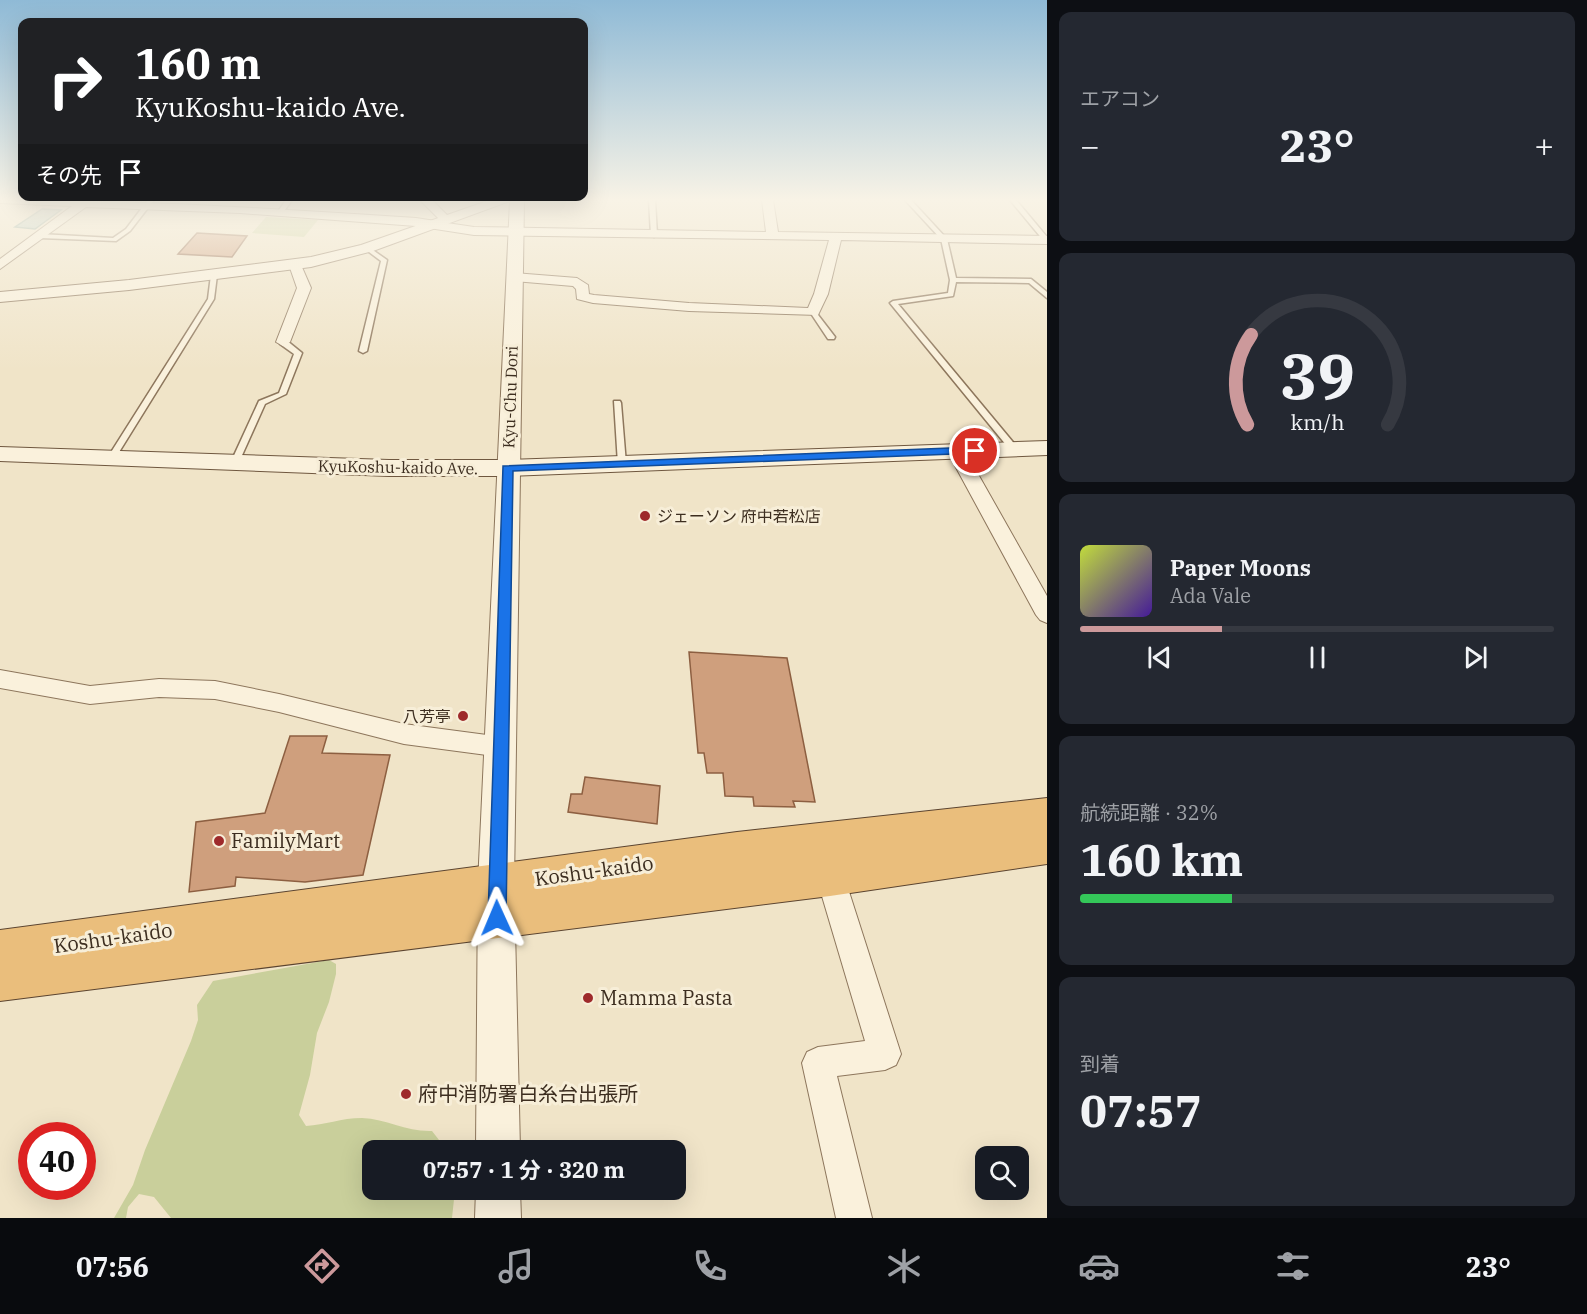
<!DOCTYPE html>
<html lang="ja">
<meta charset="utf-8">
<style>
:root{--surface:#171b24;--page:#242831;--text:#f1f3f6;--muted:#9ea1a6;--line:#363941;--accent:#cc999b}
body{margin:0;font-family:"IBM Plex Serif","Noto Sans JP",serif;background:var(--page);color:var(--text);height:100vh;display:flex;flex-direction:column;font-size:22px;white-space:nowrap}
*{box-sizing:border-box;margin:0}
p{font-size:20px;color:var(--muted)}
.icon{flex:none;width:33px;height:33px;fill:none;stroke:currentColor;stroke-width:2;stroke-linecap:round;stroke-linejoin:round}
.map{position:relative;flex:1;overflow:hidden}
.drawer{display:flex;flex-direction:column;gap:12px;padding:12px;background:#0d0f14;width:540px}
.drawer>*{flex:none}
.banner{position:absolute;left:18px;top:18px;width:570px;height:183px;border-radius:12px;box-shadow:0 6px 24px #0002;background:#202124;color:#fff;overflow:hidden}
.fabs{position:absolute;left:975px;top:1146px;display:grid;gap:12px}
.fabs a{display:grid;place-items:center;width:54px;height:54px;border-radius:12px;background:var(--surface);box-shadow:0 6px 24px #0002;font-size:30px}
.speed{position:absolute;left:18px;top:1122px;display:flex;gap:12px;font-size:30px;font-weight:700;text-align:center}
.speed>*{display:grid;place-content:center;width:78px;height:78px;border-radius:50%;background:var(--surface);box-shadow:0 6px 24px #0002;line-height:1}
.speed .limit{border:9px solid #d22;background:#fff;color:#111}
.pin{position:absolute;display:grid;place-items:center;width:51px;height:51px;color:#fff;margin:-26px;border:3px solid #fff;border-radius:50%;box-shadow:0 2px 6px #0007}
.me{position:absolute;width:66px;margin:-33px;rotate:359deg;stroke-linejoin:round;filter:drop-shadow(0 0 4px #0008)}
.turn{display:flex;align-items:center;gap:21px;height:126px;padding:0 18px;font-size:27px}
.turn .icon{width:78px;height:78px;stroke-width:2.5}
.turn b{display:block;font-size:42px;line-height:51px}
.then{display:flex;align-items:center;height:57px;padding:0 18px;background:#0003;gap:12px;font-size:22px}
.big{font-size:45px;font-weight:700;line-height:1.1}
.drawer .widget{flex:1;display:flex;flex-direction:column;justify-content:center;gap:9px;min-width:0;padding:0 21px;border-radius:12px;background:var(--page)}
.drawer .dial{align-items:center;gap:0}
.dial svg{height:156px;overflow:visible;fill:none;stroke:var(--line);stroke-width:7;stroke-linecap:round;text-anchor:middle}
.dial text{fill:var(--text);stroke:none}
.song{display:flex;align-items:center;gap:18px}
.cover{width:72px;height:72px;border-radius:9px;background:linear-gradient(135deg,hsl(70 70% 55%),hsl(260 70% 35%))}
.played{height:6px;border-radius:3px;background:linear-gradient(90deg,var(--accent) 30%,var(--line) 30%)}
.keys{display:flex;justify-content:space-around;direction:ltr}
.heat{display:flex;justify-content:space-between;align-items:center;font-size:33px;direction:ltr}
.charge{height:9px;border-radius:4px;background:linear-gradient(90deg,#34c759 32%,var(--line) 0)}
.trip{position:absolute;left:362px;top:1140px;width:324px;height:60px;border-radius:12px;background:var(--surface);box-shadow:0 6px 24px #0002;font-weight:700;line-height:60px;text-align:center}
.dock{display:flex;height:96px;justify-content:space-around;align-items:center;background:#090b0e;color:var(--muted)}
.dock .icon{width:42px;height:42px}
.dock .active{color:var(--accent)}
.dock b{font-size:27px;color:var(--text)}
main{display:flex;flex:1;min-height:0}
.map>svg:first-child{display:block}
.green{fill:#c9cf9b}
.water{fill:#a9c4bc;stroke:#6f938a;stroke-width:1.5}
.building{fill:#cf9f7d;stroke:#8d5f41;stroke-width:1.5}
.lines{fill:none;stroke-linecap:round;stroke-linejoin:round}
.service-casing{stroke:#8d765c;stroke-width:3}
.minor-casing{stroke:#8d765c;stroke-width:2}
.tertiary-casing{stroke:#8d765c;stroke-width:2}
.secondary-casing{stroke:#6f573f;stroke-width:2}
.trunk-casing{stroke:#5b4430;stroke-width:2}
.service{fill:#faf1dc;fill-rule:evenodd}
.minor{fill:#faf1dc;fill-rule:evenodd}
.tertiary{fill:#faf1dc;fill-rule:evenodd}
.secondary{fill:#faf1dc;fill-rule:evenodd}
.trunk{fill:#eabe7c;fill-rule:evenodd}
.route{fill:#1a73e8;stroke:#114b97;stroke-width:1.5}
.poi-dot{fill:#9e2a2b;stroke:#f7eed8;stroke-width:2}
.labels{text-anchor:middle;stroke-width:6;stroke-linejoin:round;paint-order:stroke}
.street-label{font-size:16px;fill:#3d2e20;stroke:#f7eed8}
.poi-label{font-size:16px;fill:#3d2e20;stroke:#f7eed8;text-anchor:start}
.near-poi-label{font-size:20px;fill:#3d2e20;stroke:#f7eed8;text-anchor:start}
.near-street-label{font-size:20px;fill:#3d2e20;stroke:#f7eed8}
</style>
<main>
<div class="map">
<svg width="1047" height="1218" viewBox="0 0 1047 1218">
<rect width="100%" height="100%" fill="#f0e4c8"/>
<path class="green" d="M266,217L318,220L304,237L252,233Z
M329,960L336,964V974L329,1002L317,1033L310,1075L299,1115L306,1126C325,1125 341,1118 362,1118C387,1119 407,1132 432,1131L439,1140L443,1150H372V1190H455L452,1218H171L154,1197L139,1194L128,1207L126,1218H114L133,1185L145,1150L191,1041L198,1020L197,1005L213,981Z"/>
<path class="water" d="M42,209L61,210L35,229L15,227Z"/>
<path class="building" d="M197,233L247,236L232,257L178,254Z
M689,652L787,658L815,802L793,801L795,807L754,806L753,797L725,796L723,773H707L704,753H698Z
M290,736H327L322,753L390,755L363,875L305,882L236,877L235,886L189,892L196,822L265,813Z
M585,777L660,786L657,824L568,812L571,794H582Z"/>
<g class="lines">
<g class="service-casing">
<path id="service" d="M148,200H154L130,231L116,241L40,238L37,236L40,234L113,238L126,229Z
M286,200H292L282,214H278L277,213Z
M649,200H655L657,235L654,237L651,235Z
M905,200H911L947,239L956,278L1031,279L1047,292V298L1029,283L956,282L953,296L898,304L1017,447V451H1011L890,303L893,301L948,293L950,280L941,239Z
M1010,200H1016L1047,237V242L1044,241Z
M367,246L387,260L367,351L363,353L359,351L381,261L365,249L364,248Z
M214,273L217,275L214,299L116,457L112,460L109,459L108,457L208,299L211,275Z
M811,311H815L835,337L834,339H828L810,312Z
M280,340H286L302,353L286,394L265,404L239,462L235,465L232,464L231,462L259,401L279,393L294,354L280,344Z
M614,401H620L621,403L626,464L622,467L618,464Z"/>
</g>
<g class="minor-casing">
<path id="minor" d="M0,200C139,200 277,209 416,218L442,222L420,200H432L452,220L447,223L474,227L766,232L762,200H773L778,232L1047,236V244L841,240L828,294L818,315L689,311L593,303L577,299L576,289L573,286L514,281L507,277L514,273L577,278L588,285L589,294L594,295L689,303L808,308L814,294L829,240L474,235L416,226L240,213L86,207L0,269V259L72,206L0,203Z
M295,261L301,265L311,288L290,342L283,346L276,342L297,288L289,265Z
M956,446L962,447L965,451L1047,596V623L1040,620L1036,615L947,451L950,447Z
M0,670L90,686L159,679L215,681L279,694L404,724L502,737L511,740L514,747L511,754L502,757L404,744L279,712L215,699L159,697L90,704L0,688Z
M830,863L840,867L844,876L901,1054L896,1065L885,1070L837,1076L872,1218H836L802,1063L807,1052L818,1047L865,1041L816,876L820,867Z"/>
</g>
<g class="tertiary-casing">
<path id="tertiary" d="M490,200H524L514,884L520,1150H476L478,884L510,201L373,251L311,267L129,290L0,302V292L129,280L311,257L361,245Z
M476,1190H520L521,1218H475Z"/>
</g>
<g class="secondary-casing">
<path id="secondary" d="M1047,441V455L507,476H389L0,461V447L389,460H507Z"/>
</g>
<g class="trunk-casing">
<path id="trunk" d="M1047,798V864L830,896L0,1001V930L737,832Z"/>
</g>
<use href="#service" class="service"/>
<use href="#minor" class="minor"/>
<use href="#tertiary" class="tertiary"/>
<use href="#secondary" class="secondary"/>
<use href="#trunk" class="trunk"/>
</g>
<linearGradient id="sky" x2="0" y2="1"><stop stop-color="#8fbad6"/><stop offset="0.54" stop-color="#f8f3e6"/><stop offset="1" stop-color="#f8f3e6" stop-opacity="0"/></linearGradient>
<rect width="1047" height="370" fill="url(#sky)"/>
<path class="route" d="M975,447L979,448V453L513,471L506,918L503,925L497,927L490,925L488,918L503,466Z"/>
<g class="poi-dot">
<circle cx="645" cy="516" r="6"/>
<circle cx="463" cy="716" r="6"/>
<circle cx="219" cy="841" r="6"/>
<circle cx="588" cy="998" r="6"/>
<circle cx="406" cy="1094" r="6"/>
</g>
<g class="labels">
<g class="street-label">
<text transform="translate(510 397) rotate(-88)" y="6">Kyu-Chu Dori</text>
<text transform="translate(398 467) rotate(1)" y="6">KyuKoshu-kaido Ave.</text>
</g>
<g class="poi-label">
<text x="657" y="522">ジェーソン 府中若松店</text>
<text x="451" y="722" text-anchor="end">八芳亭</text>
</g>
<g class="near-poi-label">
<text x="231" y="848">FamilyMart</text>
<text x="600" y="1005">Mamma Pasta</text>
<text x="418" y="1101">府中消防署白糸台出張所</text>
</g>
<g class="near-street-label">
<text transform="translate(594 871) rotate(-8)" y="7">Koshu-kaido</text>
<text transform="translate(113 938) rotate(-8)" y="7">Koshu-kaido</text>
</g>
</g>
</svg>
<div class="fabs">
<a><svg class="icon" aria-label="search" viewBox="0 0 24 24"><circle cx="10" cy="10" r="6"/><path d="M15 15l6 6"/></svg></a>
</div>
<div class="speed"><div class="limit">40</div></div>
<div class="pin" style="left:975px;top:451px;background:#d93025"><svg class="icon" aria-label="arrive" viewBox="0 0 24 24"><path d="M6 21V4h12l-3 4 3 4H6"/></svg></div>
<svg class="me" style="left:497px;top:918px" viewBox="-20 -20 40 40"><path d="M0-17L14 15 0 8-14 15z" fill="#1a73e8" stroke="#fff" stroke-width="4"/></svg>
<div class="trip">07:57 · 1 分 · 320 m</div>
<div class="banner">
<div class="turn"><svg class="icon" aria-label="right" viewBox="0 0 24 24"><path d="M7 20v-9h11M14 6l5 5-5 5"/></svg><div><b>160 m</b>KyuKoshu-kaido Ave.</div></div>
<div class="then">その先<svg class="icon" aria-label="arrive" viewBox="0 0 24 24"><path d="M6 21V4h12l-3 4 3 4H6"/></svg></div>
</div>
</div>
<section class="drawer">
<div class="widget"><p>エアコン</p>
<div class="heat"><a>−</a><b class="big">23°</b><a>+</a></div>
</div>
<div class="widget dial"><svg viewBox="0 0 100 80">
<path d="M14 69A42 42 0 1 1 86 69"/>
<path d="M14 69A42 42 0 0 1 16 23" stroke="#cc999b"/>
<text x="50" y="56" font-size="32" font-weight="700">39</text>
<text x="50" y="72" font-size="11">km/h</text>
</svg></div>
<div class="widget">
<div class="song"><i class="cover"></i><div><b>Paper Moons</b><p>Ada Vale</p></div></div>
<div class="played"></div>
<div class="keys"><svg class="icon" aria-label="previous" viewBox="0 0 24 24"><path d="M18 5L8 12l10 7zM5 5v14"/></svg><svg class="icon" aria-label="pause" viewBox="0 0 24 24"><path d="M8 5v14M16 5v14"/></svg><svg class="icon" aria-label="next" viewBox="0 0 24 24"><path d="M6 5l10 7-10 7zM19 5v14"/></svg></div>
</div>
<div class="widget"><p>航続距離 · 32%</p><b class="big">160 km</b><div class="charge"></div></div>
<div class="widget"><p>到着</p><b class="big">07:57</b></div>
</section>
</main>
<nav class="dock">
<b>07:56</b>
<svg class="icon active" aria-label="directions" viewBox="0 0 24 24"><path d="M12 3l9 9-9 9-9-9zM9 14v-3h6M13 9l2 2-2 2"/></svg>
<svg class="icon" aria-label="music" viewBox="0 0 24 24"><path d="M9 18V5l10-2v13"/><circle cx="6" cy="18" r="3"/><circle cx="16" cy="16" r="3"/></svg>
<svg class="icon" aria-label="phone" viewBox="0 0 24 24"><path d="M5 4h4l2 5-3 2q2 4 5 5l2-3 5 2v4C11 20 4 13 5 4z"/></svg>
<svg class="icon" aria-label="climate" viewBox="0 0 24 24"><path d="M12 3v18M4 7l16 10M4 17L20 7"/></svg>
<svg class="icon" aria-label="car" viewBox="0 0 24 24"><path d="M5 17H2v-5l4-1 3-4h7l3 4 3 1v5h-3M9 17h6M6 11h13"/><circle cx="7" cy="17" r="2"/><circle cx="17" cy="17" r="2"/></svg>
<svg class="icon" aria-label="filters" viewBox="0 0 24 24"><path d="M4 7h16M4 17h16"/><circle cx="9" cy="7" r="2"/><circle cx="15" cy="17" r="2"/></svg>
<b>23°</b>
</nav>
